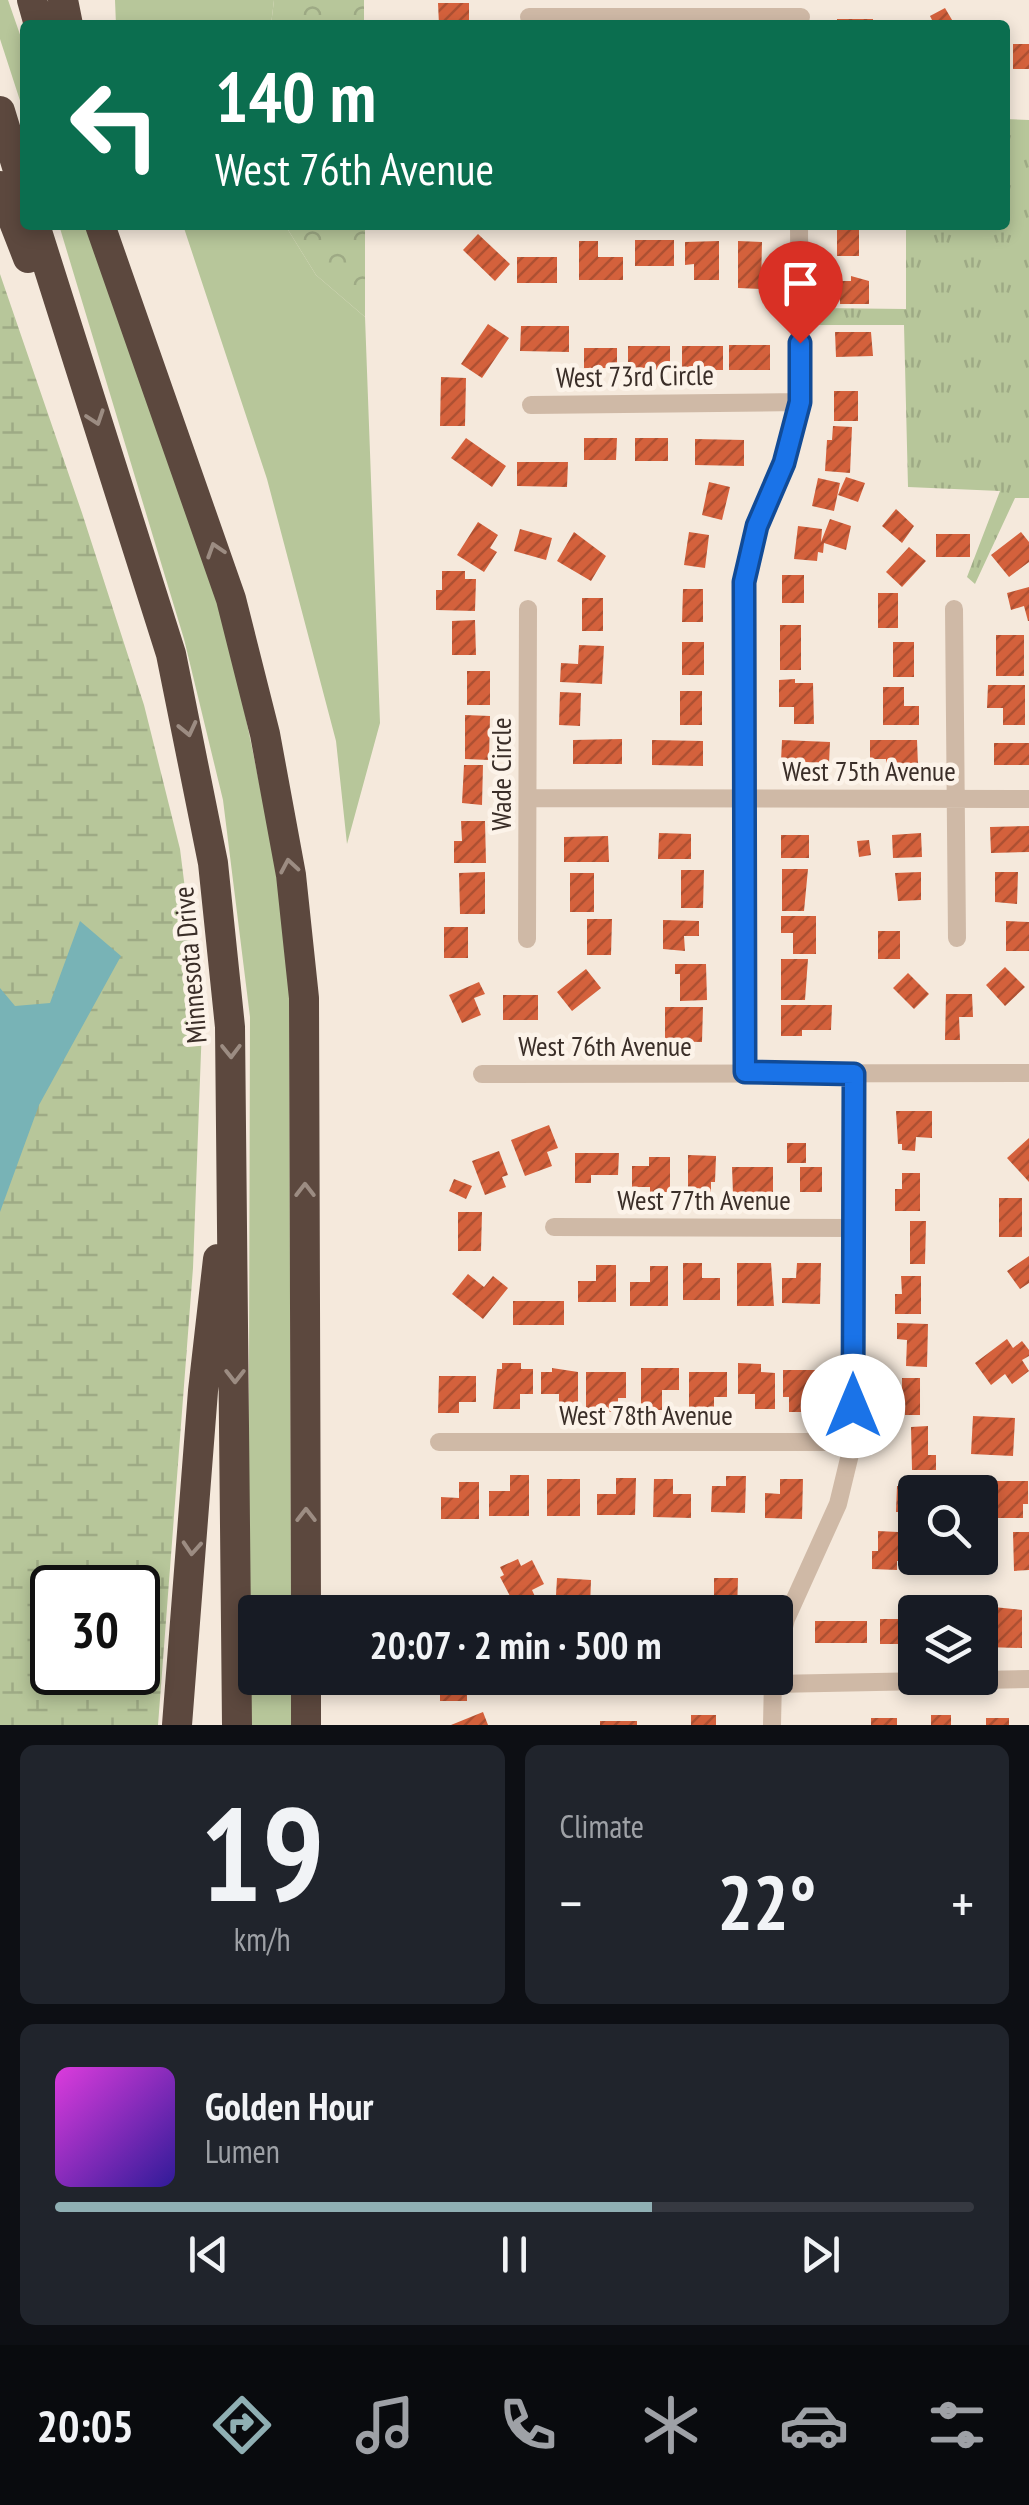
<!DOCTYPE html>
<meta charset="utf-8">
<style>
:root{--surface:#171b24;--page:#20242c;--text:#f1f3f6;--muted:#9ea1a6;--line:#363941;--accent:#8fafb3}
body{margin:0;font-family:"PT Sans Narrow",sans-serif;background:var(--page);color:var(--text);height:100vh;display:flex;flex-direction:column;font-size:38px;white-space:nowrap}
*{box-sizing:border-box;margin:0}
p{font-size:32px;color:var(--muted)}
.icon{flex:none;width:55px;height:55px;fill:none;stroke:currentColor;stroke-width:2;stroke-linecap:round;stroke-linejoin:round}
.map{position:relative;height:1725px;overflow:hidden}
.drawer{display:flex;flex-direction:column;gap:20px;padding:20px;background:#0d0f14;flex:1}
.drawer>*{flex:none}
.banner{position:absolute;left:20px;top:20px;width:990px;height:210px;border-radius:10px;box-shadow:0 5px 15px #0003;background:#0b6e4f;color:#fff;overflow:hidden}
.controls{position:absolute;left:898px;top:1475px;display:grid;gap:20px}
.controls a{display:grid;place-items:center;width:100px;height:100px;border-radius:10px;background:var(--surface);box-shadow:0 5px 15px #0003;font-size:50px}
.speed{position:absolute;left:30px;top:1565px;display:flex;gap:20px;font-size:50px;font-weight:700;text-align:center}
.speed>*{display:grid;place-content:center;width:130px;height:130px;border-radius:50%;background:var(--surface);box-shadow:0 5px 15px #0003;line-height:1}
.speed .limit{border:5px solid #111;border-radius:15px;background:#fff;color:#111}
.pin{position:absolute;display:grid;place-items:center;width:85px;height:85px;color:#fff;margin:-102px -42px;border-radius:50% 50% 50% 0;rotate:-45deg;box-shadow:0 0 10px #0007}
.pin .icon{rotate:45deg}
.me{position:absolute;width:110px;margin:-55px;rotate:0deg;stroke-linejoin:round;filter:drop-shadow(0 0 8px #0008)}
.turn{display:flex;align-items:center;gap:35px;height:210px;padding:0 30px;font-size:45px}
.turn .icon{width:130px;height:130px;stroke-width:2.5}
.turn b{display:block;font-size:70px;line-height:85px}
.big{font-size:75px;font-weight:700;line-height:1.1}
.drawer .widget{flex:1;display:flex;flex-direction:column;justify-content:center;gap:15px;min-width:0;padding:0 35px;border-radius:15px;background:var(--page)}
.drawer .dial{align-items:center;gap:0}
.dial b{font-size:130px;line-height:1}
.song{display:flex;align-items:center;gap:30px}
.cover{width:120px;height:120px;border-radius:15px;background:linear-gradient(135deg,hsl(300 70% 55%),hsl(250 70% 35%))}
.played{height:10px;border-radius:5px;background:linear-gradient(90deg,var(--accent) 65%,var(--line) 65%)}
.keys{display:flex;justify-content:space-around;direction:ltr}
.heat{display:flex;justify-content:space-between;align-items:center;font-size:55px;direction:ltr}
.drawer .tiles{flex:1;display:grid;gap:20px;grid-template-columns:1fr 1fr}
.widget:last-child{grid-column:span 2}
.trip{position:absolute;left:238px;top:1595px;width:555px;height:100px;border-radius:10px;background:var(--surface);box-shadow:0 5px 15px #0003;font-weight:700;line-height:100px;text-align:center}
.dock{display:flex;height:160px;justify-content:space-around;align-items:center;background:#090b0e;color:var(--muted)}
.dock .icon{width:70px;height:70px}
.dock .active{color:var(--accent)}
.dock b{font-size:45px;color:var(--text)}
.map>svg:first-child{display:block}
.grass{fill:#b7c69a}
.forest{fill:url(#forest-crowns)}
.wetland{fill:url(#wetland-marsh);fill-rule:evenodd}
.park{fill:url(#park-tufts)}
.water{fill:#78b3b6}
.building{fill:url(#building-hatch)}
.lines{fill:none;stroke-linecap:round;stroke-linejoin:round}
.minor{stroke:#cfb9a6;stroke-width:18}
.motorway{stroke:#5c483e;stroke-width:30}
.oneway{stroke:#9c8c82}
.route-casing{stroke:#114b97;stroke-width:25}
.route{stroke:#1a73e8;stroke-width:18}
.labels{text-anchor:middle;stroke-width:9;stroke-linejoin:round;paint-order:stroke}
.street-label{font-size:28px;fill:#3a2e28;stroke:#fcf3e9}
</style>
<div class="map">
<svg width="1029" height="1725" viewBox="0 0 1029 1725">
<defs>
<pattern id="forest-crowns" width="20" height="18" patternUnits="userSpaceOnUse" patternTransform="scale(2.5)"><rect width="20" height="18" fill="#b7c69a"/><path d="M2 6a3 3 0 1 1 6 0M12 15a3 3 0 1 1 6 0" fill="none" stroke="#9eaa85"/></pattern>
<pattern id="wetland-marsh" width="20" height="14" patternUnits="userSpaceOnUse" patternTransform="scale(2.5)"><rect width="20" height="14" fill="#b7c69a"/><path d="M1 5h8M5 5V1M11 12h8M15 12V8" fill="none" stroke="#9eaa85"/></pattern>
<pattern id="park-tufts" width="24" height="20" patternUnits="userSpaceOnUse" patternTransform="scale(2.5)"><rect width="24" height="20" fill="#b7c69a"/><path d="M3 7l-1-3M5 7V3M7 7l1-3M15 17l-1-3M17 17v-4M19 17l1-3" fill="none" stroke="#9eaa85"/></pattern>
<pattern id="building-hatch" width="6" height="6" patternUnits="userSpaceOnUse" patternTransform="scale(2.5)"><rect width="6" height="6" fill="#d4613c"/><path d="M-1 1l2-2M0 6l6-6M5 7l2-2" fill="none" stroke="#ad5032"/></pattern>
</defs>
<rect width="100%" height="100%" fill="#f5e9dc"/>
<path class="grass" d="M0,0H8L25,49V116L0,39Z
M115,0H274L271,25H116Z
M59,225H88L228,631L272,845L289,963L291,1612H255V1678H292V1725H248L250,1017L223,800L184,639Z
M183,225H285L316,275L365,317L380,723L347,844L336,741L267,479Z"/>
<path class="forest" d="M274,0H364V25H271Z
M285,225H365V317L316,275Z"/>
<path class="wetland" d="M0,274L82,513L144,705L180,849L202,1025L193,1268L158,1725H0ZM52,1588H138V1672H52Z"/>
<path class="park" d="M1005,119L1029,120V498H1015L975,584L967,577L1000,491L908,487L904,325H819L818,308L906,309V225H1005Z"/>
<path class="water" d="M80,921L121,956L39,1105L0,1212V988L15,1006L50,1003Z"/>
<path class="building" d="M438,3H469V25H439Z
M945,8L955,25H923L932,20L930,16Z
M837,19H873V25H837Z
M1013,44H1029V69H1013Z
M837,225H859V256H837Z
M478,234L510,264L495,281L463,250Z
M635,240H674V266H635Z
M579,241H598V257H623V280H579Z
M719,241V280H694V264L685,265V242Z
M738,241L762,242L761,289L738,288Z
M517,257H557V283H517Z
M851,276L869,281V304H840V281H851Z
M488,324L509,338L482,378L461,364Z
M521,326H569V352L520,351Z
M835,332H871L873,356L836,357Z
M729,345H770V370H729Z
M628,346H670V370L628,369Z
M682,346H723V370H682Z
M584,348H617V368H584Z
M441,377L466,378L465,426H440Z
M834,391H858V421H834Z
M833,426L852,427L850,473L825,471L827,440H832Z
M466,438L506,466L492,487L451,458Z
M584,438H617L616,460H584Z
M635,438H668V461H635Z
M695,439L744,440V466L695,465Z
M517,462H568L567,487L517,486Z
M846,477L865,483L858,502L838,495Z
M818,478L840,483L834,511L812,506Z
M709,482L730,487L722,520L702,515Z
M896,509L914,526L902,543L882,526Z
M830,519L851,526L846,550L824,543L823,553L818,552L817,561L794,559L798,526L822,529L821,542Z
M478,522L498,535L490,548L497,552L484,572L457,555Z
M520,529L552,538L546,560L514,551Z
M574,532L606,556L591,581L557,561Z
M689,532L709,535L705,568L684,565Z
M1021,532L1029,542V562L1009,577L991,555Z
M936,534H970V557H936Z
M909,547L926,561L902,587L886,572Z
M442,571H465V579H476L475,611L436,610V590H442Z
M782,575H804V603H782Z
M1029,587V621H1028L1024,606L1011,610L1007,593Z
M683,589H703V622H682Z
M878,593H898V628H878Z
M582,598H603V631H582Z
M475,620L476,655H452V621Z
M780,625H801V670H780Z
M996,635H1024V676H996Z
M682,642H704V675H682Z
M893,642H914V677H893Z
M579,645L604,646L602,684L560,682L561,663L578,664Z
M467,671H490V705H467Z
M795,679V683H813L814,724H794V707H779V680Z
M988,685H1025V725H1003V708H987Z
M883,687H904V706H919V725H883Z
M680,691H702V725H680Z
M560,692L581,693L580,726L559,725Z
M465,715L490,716L489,760L465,759Z
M622,739V764H573V740Z
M652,740L703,741V766L652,765Z
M782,740L830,742L829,763L781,761Z
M870,740H917L918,765L886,766V759H870Z
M994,743H1029V765H994Z
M464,765H483L482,805L462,803Z
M461,821H485L486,863H454V841H462Z
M1029,826V852L991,853L990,827Z
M659,833L691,834V859H658Z
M921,833L922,857L893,858L892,835Z
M781,835H809V858H781Z
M608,836L609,862H564V837Z
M869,840L871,855L859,857L857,841Z
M782,869H808L804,911H782Z
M681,870H704L703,908H681Z
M485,872V914H460L459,873Z
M921,872V900L898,901L895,873Z
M995,872H1018L1017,904L995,902Z
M570,873H594V912H570Z
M781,916H816V954H793V933H781Z
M587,919H612L611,955H587Z
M663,920L699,921V936H684L685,951L663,949Z
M1006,921L1029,922V951H1006Z
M444,927H468V958H444Z
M878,931H900V959H878Z
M781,959H808L805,1000H781Z
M675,964H706L707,1000L680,1001V974H675Z
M1005,967L1025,987L1005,1006L986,985Z
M586,969L601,988L572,1011L557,992Z
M908,973L929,994L914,1009L893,988Z
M479,982L485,994L474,998L481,1015L462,1023L449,995Z
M946,994H972L973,1017H959L960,1040H945Z
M503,995H538V1020H503Z
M781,1005H832L831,1030H802V1036H781Z
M665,1007H703L702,1042L665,1041Z
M896,1111H932V1138L916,1137L915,1151L902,1150V1144H898Z
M549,1125L558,1148L547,1152L552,1166L525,1176L511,1140Z
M1029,1138V1182L1007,1158Z
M787,1143H806V1163H787Z
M499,1151L508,1175L502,1177L506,1187L485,1195L472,1161Z
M575,1153H619L618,1175H591V1183H575Z
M688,1155L716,1156L715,1182H711V1193H688Z
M649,1157H670V1192H650V1187H632V1166H649Z
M732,1167H773V1193L733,1194Z
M800,1167H822V1192H800Z
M902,1173H920V1211H895V1189H902Z
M454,1179L472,1186L466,1199L449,1191Z
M999,1198H1022V1237H999Z
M458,1212H482L481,1251H458Z
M910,1221H926L925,1264H910Z
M1029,1256V1283L1020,1289L1007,1271Z
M683,1263H702V1278H720V1300H683Z
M737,1263H771L774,1306H737Z
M797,1263H821L820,1304L782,1303V1278H796Z
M596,1265H616V1302H578V1281H596Z
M650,1266H668V1306H630V1282H650Z
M468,1274L484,1287L493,1276L508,1288L483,1319L452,1294Z
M901,1276H921V1314H895V1294H902Z
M513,1301H564V1325H513Z
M897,1323L928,1324L927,1367L906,1366L907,1340L897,1339Z
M1007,1339L1013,1348L1022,1341L1029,1350V1356L1022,1360L1029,1371L1012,1384L1005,1374L991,1385L975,1363Z
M502,1363H521V1369H533V1394H520V1409H493L497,1369H502Z
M738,1363L761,1364V1372L775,1373V1409H755V1394H738Z
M552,1368L578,1372V1409H559V1394H541V1372H552Z
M641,1368H679V1390H662V1410H641Z
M783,1370H822V1397H818V1412H789V1397H783Z
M586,1372H626V1398H618V1412H586Z
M689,1372H727V1397H714V1412H689Z
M439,1376H476V1402H459V1413H438Z
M902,1378H920V1415H905V1411H896V1394H902Z
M973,1416L1015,1418L1013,1456L971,1454Z
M928,1426V1455H936V1470H912L911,1427Z
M510,1475H529V1516H489V1491H510Z
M726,1476H746L745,1513L711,1512L712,1486H726Z
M616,1478H636L635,1515H597V1494H616Z
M547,1479H580V1516H547Z
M654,1479H673V1494H691V1518L653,1517Z
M780,1479H803L802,1519L765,1518V1493L780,1494Z
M990,1481H1028V1504H1023V1518H986Z
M459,1482H479V1519H441V1497L459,1498Z
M897,1486H944L943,1492H915V1512H896Z
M878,1531L898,1532V1551H910V1561H897V1570L872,1569V1551H878Z
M1013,1532H1029V1570L1014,1571Z
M518,1559L521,1566L532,1560L544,1584L532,1590L538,1603L513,1612L506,1598L510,1596L500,1577L504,1575L500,1567Z
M557,1578L591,1580L590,1607L575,1606L574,1612H555Z
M714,1578H738L737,1612H714Z
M478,1598L497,1612H466Z
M692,1602V1612H661V1603Z
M608,1606H645V1612H608Z
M984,1606L1022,1610V1648L984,1647Z
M880,1619H915V1644H880Z
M815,1621H867V1643H815Z
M445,1678H467V1701H440V1685H445Z
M483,1712L488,1725H451Z
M691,1715H716V1725H691Z
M931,1715H951V1725H931Z
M871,1718H897V1725H871Z
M986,1718H1009V1725H986Z
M600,1721H637V1725H600Z"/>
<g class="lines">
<path class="minor" d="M529,17H801
M531,405L800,402
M954,609L957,938
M528,798L1029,799
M527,939L528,609
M745,1072L744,581L757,526L784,463L800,402L799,225
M482,1074L1029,1073
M554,1227L854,1228
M439,1442H853
M775,1663L786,1619L838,1504L853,1442L854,1074
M546,1680L773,1684L1029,1679
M772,1725L773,1678"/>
<path class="motorway" d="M32,0L39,25
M63,0L68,25
M0,111L25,193
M0,186L28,258
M35,225L171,654L213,863L230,1027L237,1725
M100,225L231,599L265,734L291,875L304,998L306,1612
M306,1678V1725
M177,1725L203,1391L218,1259"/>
</g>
<defs><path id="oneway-chevron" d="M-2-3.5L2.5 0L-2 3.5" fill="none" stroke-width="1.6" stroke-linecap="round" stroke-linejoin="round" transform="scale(2.5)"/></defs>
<g class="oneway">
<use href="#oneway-chevron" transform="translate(96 418) rotate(71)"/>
<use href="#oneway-chevron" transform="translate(215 550) rotate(-108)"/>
<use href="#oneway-chevron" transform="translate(188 729) rotate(77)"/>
<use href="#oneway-chevron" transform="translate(289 866) rotate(-100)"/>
<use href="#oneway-chevron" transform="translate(231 1051) rotate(89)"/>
<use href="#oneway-chevron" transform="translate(305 1190) rotate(-90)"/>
<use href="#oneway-chevron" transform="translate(235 1376) rotate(90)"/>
<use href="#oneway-chevron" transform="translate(306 1515) rotate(-90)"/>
<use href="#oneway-chevron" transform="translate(192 1548) rotate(94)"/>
</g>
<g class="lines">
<g class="route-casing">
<path id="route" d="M800,343V402L784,463L757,526L744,582L745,1072L854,1074L853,1406"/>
</g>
<use href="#route" class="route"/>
</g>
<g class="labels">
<g class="street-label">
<text transform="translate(635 376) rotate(-1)" y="10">West 73rd Circle</text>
<text x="869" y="781">West 75th Avenue</text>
<text transform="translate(501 774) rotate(-90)" y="10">Wade Circle</text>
<text transform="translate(190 965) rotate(-95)" y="10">Minnesota Drive</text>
<text x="605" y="1056">West 76th Avenue</text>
<text x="704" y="1210">West 77th Avenue</text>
<text x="646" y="1425">West 78th Avenue</text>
</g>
</g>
</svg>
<div class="controls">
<a><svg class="icon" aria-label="search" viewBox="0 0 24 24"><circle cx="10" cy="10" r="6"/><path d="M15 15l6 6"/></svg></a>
<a><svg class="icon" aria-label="layers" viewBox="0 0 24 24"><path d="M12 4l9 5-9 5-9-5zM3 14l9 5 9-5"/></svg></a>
</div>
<div class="speed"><div class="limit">30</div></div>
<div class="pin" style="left:800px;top:343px;background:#d93025"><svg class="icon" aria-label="arrive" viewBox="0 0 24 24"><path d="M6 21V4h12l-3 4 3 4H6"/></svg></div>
<svg class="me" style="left:853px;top:1406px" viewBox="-20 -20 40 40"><circle r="19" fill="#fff"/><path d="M0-13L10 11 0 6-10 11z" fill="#1a73e8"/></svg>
<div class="trip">20:07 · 2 min · 500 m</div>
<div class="banner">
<div class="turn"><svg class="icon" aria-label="left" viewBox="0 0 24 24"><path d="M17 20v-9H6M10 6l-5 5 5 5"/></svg><div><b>140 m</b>West 76th Avenue</div></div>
</div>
</div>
<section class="drawer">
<div class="tiles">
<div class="widget dial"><b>19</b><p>km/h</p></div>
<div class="widget"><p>Climate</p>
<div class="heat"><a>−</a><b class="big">22°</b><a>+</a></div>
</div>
<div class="widget">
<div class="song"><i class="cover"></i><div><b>Golden Hour</b><p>Lumen</p></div></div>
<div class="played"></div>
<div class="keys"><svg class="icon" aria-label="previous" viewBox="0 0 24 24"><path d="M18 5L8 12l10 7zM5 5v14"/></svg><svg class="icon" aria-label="pause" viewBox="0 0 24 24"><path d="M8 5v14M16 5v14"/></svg><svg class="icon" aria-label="next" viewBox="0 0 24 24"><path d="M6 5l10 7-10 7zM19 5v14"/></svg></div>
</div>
</div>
</section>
<nav class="dock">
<b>20:05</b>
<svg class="icon active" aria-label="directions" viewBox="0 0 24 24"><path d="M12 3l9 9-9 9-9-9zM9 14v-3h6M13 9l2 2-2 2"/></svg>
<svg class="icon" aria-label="music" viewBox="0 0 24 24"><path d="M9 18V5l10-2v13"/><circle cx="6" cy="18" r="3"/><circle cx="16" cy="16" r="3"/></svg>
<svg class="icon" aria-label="phone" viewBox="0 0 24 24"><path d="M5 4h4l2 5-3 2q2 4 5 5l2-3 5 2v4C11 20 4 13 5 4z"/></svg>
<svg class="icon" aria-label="climate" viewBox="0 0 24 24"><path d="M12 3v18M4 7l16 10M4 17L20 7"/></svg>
<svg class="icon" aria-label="car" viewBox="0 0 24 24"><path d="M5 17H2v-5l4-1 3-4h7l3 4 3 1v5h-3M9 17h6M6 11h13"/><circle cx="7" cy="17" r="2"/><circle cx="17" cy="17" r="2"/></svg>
<svg class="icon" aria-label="filters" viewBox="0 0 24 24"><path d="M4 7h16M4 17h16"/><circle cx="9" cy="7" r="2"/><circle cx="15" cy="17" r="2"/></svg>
</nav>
